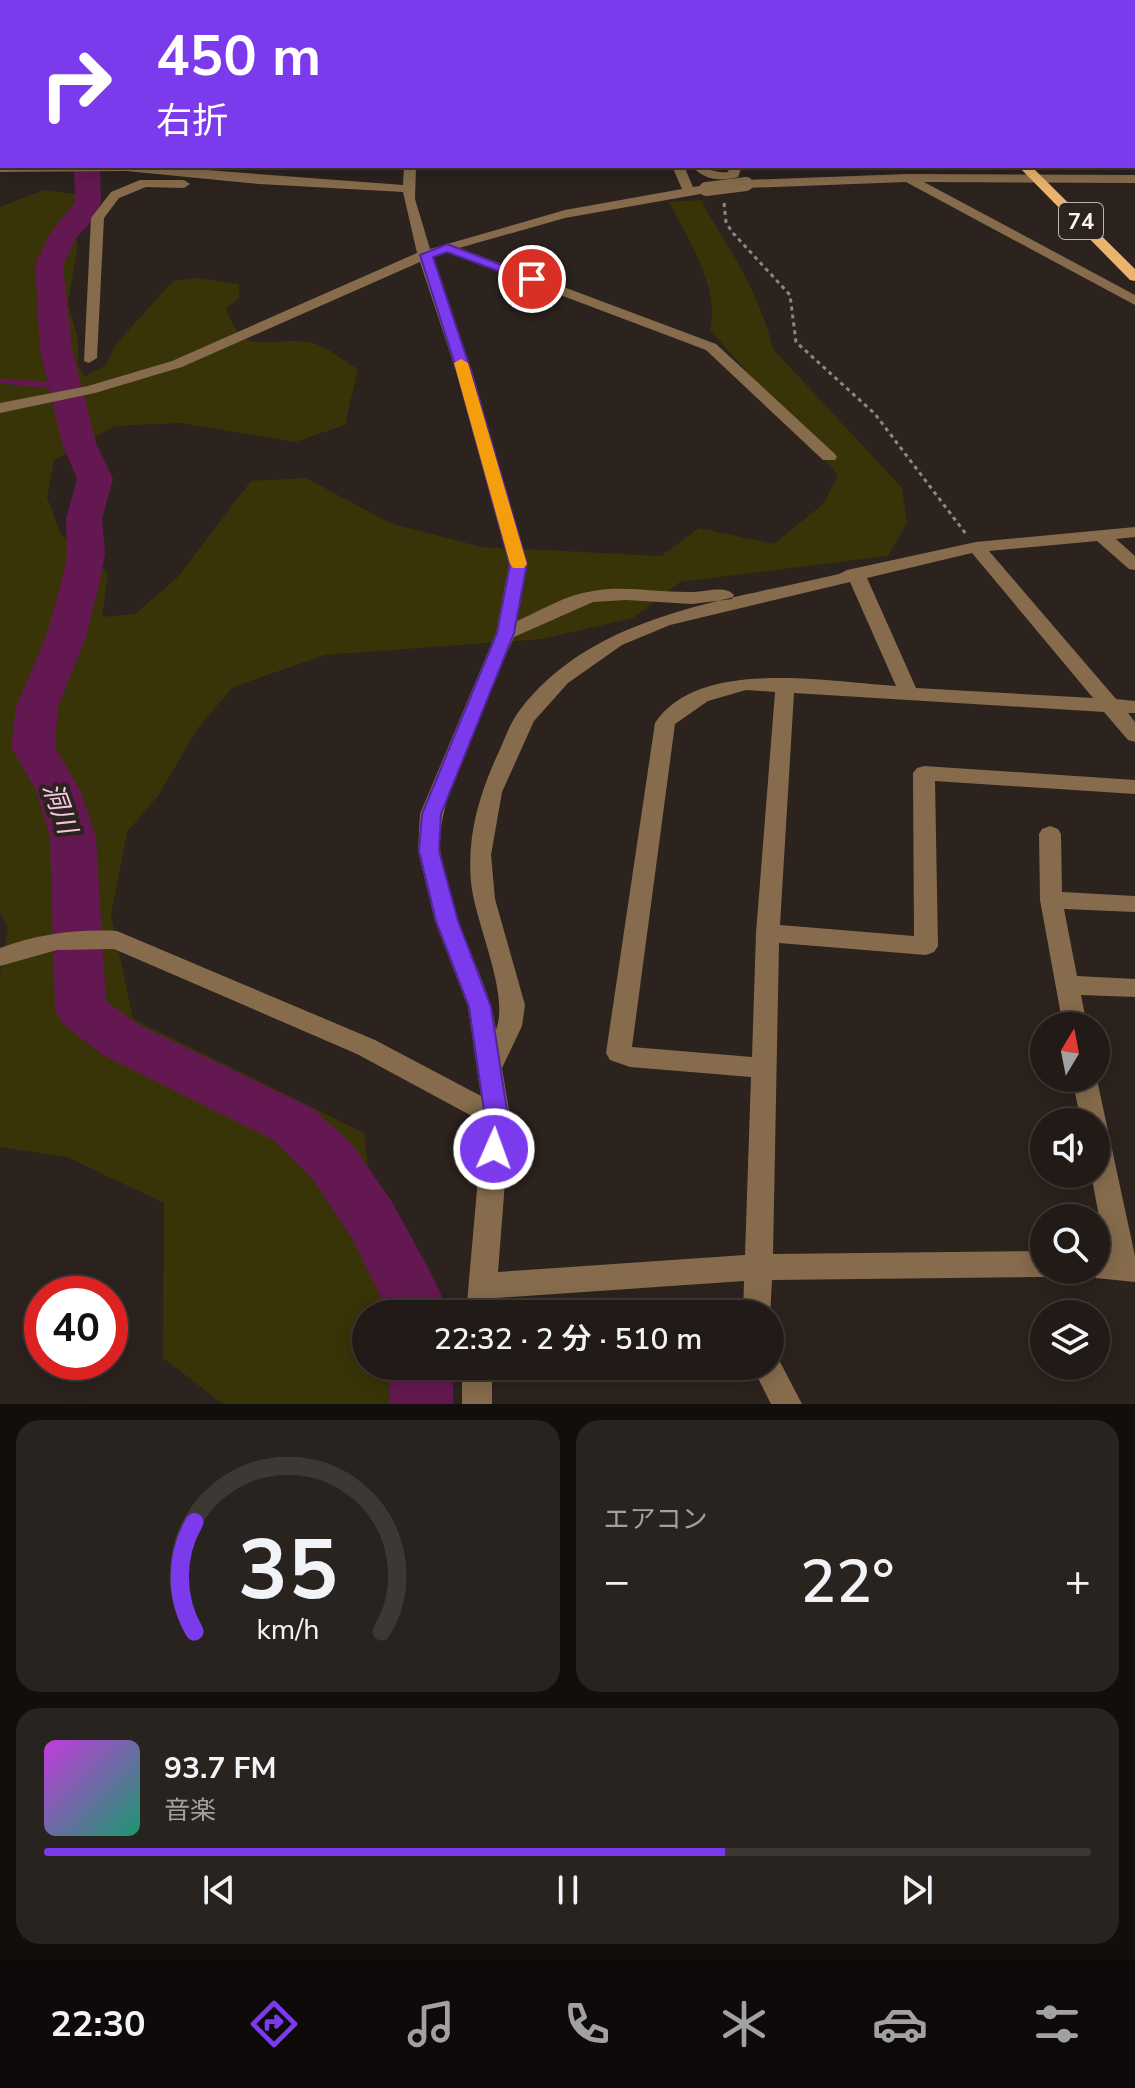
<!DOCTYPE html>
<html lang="ja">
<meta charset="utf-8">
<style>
:root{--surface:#211a16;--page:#29231f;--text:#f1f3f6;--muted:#a2a1a1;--line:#3e3835;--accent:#7c3aed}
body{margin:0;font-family:"Nunito Sans","Noto Sans JP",sans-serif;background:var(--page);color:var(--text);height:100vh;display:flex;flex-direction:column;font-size:30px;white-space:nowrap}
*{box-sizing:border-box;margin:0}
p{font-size:26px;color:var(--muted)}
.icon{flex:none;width:44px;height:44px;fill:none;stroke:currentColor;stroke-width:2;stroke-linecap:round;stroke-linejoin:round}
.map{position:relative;height:1404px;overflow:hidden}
.details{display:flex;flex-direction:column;gap:16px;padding:16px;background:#120e0c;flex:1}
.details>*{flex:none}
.guide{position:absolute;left:0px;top:0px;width:1136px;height:168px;box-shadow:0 4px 20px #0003,0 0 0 2px var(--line);background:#7c3aed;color:#fff;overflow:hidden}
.needle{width:52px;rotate:10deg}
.fabs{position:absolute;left:1030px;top:1012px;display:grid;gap:16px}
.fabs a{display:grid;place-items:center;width:80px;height:80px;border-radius:50%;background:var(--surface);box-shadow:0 4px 20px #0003,0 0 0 2px var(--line);font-size:40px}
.speed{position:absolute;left:24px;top:1276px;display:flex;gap:16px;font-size:40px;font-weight:700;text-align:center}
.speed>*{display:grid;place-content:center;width:104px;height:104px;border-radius:50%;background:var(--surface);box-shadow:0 4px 20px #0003,0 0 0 2px var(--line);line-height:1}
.speed .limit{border:12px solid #d22;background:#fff;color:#111}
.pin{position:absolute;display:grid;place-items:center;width:68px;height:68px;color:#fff;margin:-34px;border:4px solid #fff;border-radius:50%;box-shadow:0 2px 8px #0007}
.me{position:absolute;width:88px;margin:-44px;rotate:2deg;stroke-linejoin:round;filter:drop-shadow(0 0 6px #0008)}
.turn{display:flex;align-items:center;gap:28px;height:168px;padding:0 24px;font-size:36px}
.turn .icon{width:104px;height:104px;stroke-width:2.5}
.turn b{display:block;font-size:56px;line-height:68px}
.big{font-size:60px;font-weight:600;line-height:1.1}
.details .tile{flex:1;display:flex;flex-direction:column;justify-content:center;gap:12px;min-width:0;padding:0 28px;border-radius:24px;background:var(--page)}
.details .dial{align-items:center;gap:0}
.dial svg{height:208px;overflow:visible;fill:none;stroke:var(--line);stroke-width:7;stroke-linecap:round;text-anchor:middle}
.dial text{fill:var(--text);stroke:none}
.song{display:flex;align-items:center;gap:24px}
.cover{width:96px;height:96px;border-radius:12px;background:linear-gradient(135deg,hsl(290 70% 55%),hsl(160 70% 35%))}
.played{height:8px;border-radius:4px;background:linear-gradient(90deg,var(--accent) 65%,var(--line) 65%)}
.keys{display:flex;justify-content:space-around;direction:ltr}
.heat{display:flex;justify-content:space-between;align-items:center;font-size:44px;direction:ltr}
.details .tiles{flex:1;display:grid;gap:16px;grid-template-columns:1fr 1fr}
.tile:last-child{grid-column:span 2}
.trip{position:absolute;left:352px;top:1300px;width:432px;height:80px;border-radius:40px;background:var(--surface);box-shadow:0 4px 20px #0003,0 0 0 2px var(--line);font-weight:600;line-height:80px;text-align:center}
.tabs{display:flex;height:128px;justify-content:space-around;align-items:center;background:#0d0a09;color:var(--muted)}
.tabs .icon{width:56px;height:56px}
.tabs .active{color:var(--accent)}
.tabs b{font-size:36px;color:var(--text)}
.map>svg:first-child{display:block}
.green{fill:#393308}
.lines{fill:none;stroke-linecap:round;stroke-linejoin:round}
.stream-far1{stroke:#641851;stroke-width:5}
.stream{stroke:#641851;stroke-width:6}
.river{fill:#641851;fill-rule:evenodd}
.path{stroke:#8e8682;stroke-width:3;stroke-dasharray:4 4;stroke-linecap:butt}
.minor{fill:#866c4c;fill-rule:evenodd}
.major{fill:#ebb36e;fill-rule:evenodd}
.minor-bridge{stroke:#866c4c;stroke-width:14}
.route{fill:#7c3aed;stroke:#51269a;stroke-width:2}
.slow{fill:#f59e0b}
.labels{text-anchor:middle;stroke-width:8;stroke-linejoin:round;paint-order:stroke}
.shield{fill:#2c221e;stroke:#bcb4b0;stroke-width:2}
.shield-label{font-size:22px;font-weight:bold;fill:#f9f2ef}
.water-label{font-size:26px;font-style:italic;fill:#f4c7e3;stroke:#2c221e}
</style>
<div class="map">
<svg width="1135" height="1404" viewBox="0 0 1135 1404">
<rect width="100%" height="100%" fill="#2c221e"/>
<path class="green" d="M44,190L75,194L77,250L68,304L78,339V364L84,377L106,365L116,344L173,281L200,278L239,285V299L226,308C243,360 267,336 308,342C324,344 344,361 358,369L345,425L295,442L180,423L115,426L54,460L47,497L61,535L108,573L102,617L135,614L177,578L251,481L306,478L390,523L481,547L661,556L699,528L774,544L823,504L838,475L710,330C720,287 688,239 669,202L703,200L704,207C733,253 760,295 773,349L902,488L907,523L888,556L680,582L633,618L542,639L325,655L233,687L198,728L158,796L127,832L111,915L133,1019L364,1133L386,1314H366V1366H392L393,1404H223L163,1358L164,1203L67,1157L0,1147V974L8,928L0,912V207Z"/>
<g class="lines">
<path class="stream-far1" d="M0,381L49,385"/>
<path class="stream" d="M27,383L66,387"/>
<path class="river" d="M74,166H100L101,202L92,221L76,238L63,265L72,350L96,443L113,479L102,519L105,553L102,572L86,637L58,707L55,747L80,790L96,837L106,1001L139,1025L312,1108L352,1144L392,1202L432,1275L441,1294L444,1314H384L381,1297L352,1238L312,1178L274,1140L103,1055L63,1024L55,1010L50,837L36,790L11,747L16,707L46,637L64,572L67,553L66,519L77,479L62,443L40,350L35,265L49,235L75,202Z
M391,1366H453V1404H389Z"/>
<path class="path" d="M724,203L726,222L732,232L790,295L796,342L875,414L966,534"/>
<path class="minor" d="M383,0H393V2H383Z
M518,0H528L529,2H519Z
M550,0H562L563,2H551Z
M1029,0H1041L1042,2H1030Z
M0,8H2V14H0Z
M0,36H2L0,46Z
M1134,41H1135V47H1134Z
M0,164L154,166L403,185L404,166H416L415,199L430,249L565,210L682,189L672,166H684L693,187L706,185L712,189L706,193L565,218L459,248L716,344L835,454L837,457L835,460H823L706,350L446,252L432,257L472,371L527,564L517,621C542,610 565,595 593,591C626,585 659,593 693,592C706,592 725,585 734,595L732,599L692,604L626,600L593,602L514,637C493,686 431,806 441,855C446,878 452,904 460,926C473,960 490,993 496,1030C510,993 475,924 471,882C467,838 478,798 496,758C503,744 508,727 517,714C590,613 727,601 839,574L847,570L976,542L1135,527V537L1116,539L1135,556V570L1129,569L1097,541L989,551L1116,699L1135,701V713H1128L1135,722V742L1128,740L1104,712L794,693L780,925L914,936L913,773L917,768L924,766L1135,780V794L935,781L938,946L934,952L926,955L779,943L773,1254L1044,1251V1270H1055L1054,1273L1044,1277L772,1280L770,1317V1314H743L744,1281L496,1298L494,1314H466L483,1122L357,1054L114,949L57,950L0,966V948C39,934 76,929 117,931L375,1040L481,1096L468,1007L435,921L418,851L420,814L496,633L509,564L456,371L420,262L182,367L95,393L0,413V403L88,386L172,361L417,253L403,192L259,184L126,171L0,172ZM972,553L1093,698L916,688L867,578ZM850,582L896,686C828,682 699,657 655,723L606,1053L610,1060L630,1067L751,1077L745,1255L498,1272L510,1117L502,1068L522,1026L525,1005L495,899L491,855L502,792L534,721L568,683L622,645L670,625ZM746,690L775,692L756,933L752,1057L632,1047L675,724L708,701Z
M692,166C706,166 714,174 728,172L730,166H742L738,177C720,181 705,181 692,166Z
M907,174L1135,175V183L924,182L1135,295V305L906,182L746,188L740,184L746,180Z
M140,180H184L190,184L184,188L146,187L119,198L104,218L97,358L89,363L84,361L91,218L111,192Z
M1050,826L1058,829L1061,834L1062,892L1135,896V912L1064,909L1077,976L1135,979V997L1081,995L1087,1026H1063L1040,900L1039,834L1042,829Z
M1096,1075L1135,1256V1282L1096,1278L1084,1270H1096V1252L1106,1253L1091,1174H1096V1122H1081L1072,1078H1096Z
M770,1353L777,1356L802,1404H771L752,1366H770Z
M462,1366H492V1404H462Z"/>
<path class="major" d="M792,0H804L805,2H793Z
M1018,166H1031L1135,269V281L1130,280Z"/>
<path class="minor-bridge" d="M706,189L746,184"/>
</g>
<path class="route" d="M447,244L538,279L528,282L447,252L433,257L471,371L527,564L514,633L441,814L439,851L458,921L491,1007L508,1117L502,1156L494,1159L485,1156L482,1149L485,1117L469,1007L436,921L419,851L422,814L497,633L510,564L457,371L420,255Z"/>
<path class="slow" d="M461,359L468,363L527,564L524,568H513L510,564L454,363Z"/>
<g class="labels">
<rect class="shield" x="1059" y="203" width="44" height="36" rx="6"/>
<g class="shield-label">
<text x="1081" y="229">74</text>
</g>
<g class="water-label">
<text transform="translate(60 808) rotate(70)" y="9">洞川</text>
</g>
</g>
</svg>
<div class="fabs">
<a><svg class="needle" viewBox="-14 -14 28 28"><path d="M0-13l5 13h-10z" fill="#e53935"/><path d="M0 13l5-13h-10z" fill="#a2a1a1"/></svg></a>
<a><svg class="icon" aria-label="sound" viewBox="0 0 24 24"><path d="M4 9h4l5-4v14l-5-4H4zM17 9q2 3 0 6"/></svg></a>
<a><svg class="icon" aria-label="search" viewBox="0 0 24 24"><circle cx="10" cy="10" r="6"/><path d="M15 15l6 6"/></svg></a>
<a><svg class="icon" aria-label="layers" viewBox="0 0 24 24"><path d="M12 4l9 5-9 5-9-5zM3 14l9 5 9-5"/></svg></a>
</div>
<div class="speed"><div class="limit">40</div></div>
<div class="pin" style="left:532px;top:279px;background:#d93025"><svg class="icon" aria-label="arrive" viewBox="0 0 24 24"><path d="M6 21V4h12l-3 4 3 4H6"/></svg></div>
<svg class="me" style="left:494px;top:1149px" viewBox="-20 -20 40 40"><circle r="17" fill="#7c3aed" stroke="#fff" stroke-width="3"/><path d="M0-11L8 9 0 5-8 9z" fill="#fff"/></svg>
<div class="trip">22:32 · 2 分 · 510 m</div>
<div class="guide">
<div class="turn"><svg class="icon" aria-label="right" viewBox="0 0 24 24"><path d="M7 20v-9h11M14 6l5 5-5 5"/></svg><div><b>450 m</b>右折</div></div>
</div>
</div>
<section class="details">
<div class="tiles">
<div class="tile dial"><svg viewBox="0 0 100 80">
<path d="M14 69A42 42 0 1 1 86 69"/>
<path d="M14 69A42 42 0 0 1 14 27" stroke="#7c3aed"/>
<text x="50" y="56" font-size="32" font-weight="700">35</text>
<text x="50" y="72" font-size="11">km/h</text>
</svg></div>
<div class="tile"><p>エアコン</p>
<div class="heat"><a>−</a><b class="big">22°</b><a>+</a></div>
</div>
<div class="tile">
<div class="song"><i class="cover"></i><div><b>93.7 FM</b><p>音楽</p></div></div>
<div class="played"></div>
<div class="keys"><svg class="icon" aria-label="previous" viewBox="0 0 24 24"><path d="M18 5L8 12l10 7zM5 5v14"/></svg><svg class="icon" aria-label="pause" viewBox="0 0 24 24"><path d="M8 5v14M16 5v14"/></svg><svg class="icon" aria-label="next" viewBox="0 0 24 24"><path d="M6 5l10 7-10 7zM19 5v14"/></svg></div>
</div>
</div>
</section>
<nav class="tabs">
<b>22:30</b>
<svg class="icon active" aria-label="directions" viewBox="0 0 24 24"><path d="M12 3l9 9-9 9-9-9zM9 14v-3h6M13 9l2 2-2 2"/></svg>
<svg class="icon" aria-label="music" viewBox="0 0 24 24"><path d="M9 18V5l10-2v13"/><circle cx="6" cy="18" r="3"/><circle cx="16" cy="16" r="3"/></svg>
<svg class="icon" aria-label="phone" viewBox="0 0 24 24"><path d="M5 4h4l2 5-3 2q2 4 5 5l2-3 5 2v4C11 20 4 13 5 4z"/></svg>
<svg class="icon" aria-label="climate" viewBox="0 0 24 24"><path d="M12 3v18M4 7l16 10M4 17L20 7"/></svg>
<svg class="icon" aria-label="car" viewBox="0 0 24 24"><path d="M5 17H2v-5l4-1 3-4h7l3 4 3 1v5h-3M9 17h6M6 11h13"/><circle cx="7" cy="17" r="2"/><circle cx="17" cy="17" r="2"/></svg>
<svg class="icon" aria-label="filters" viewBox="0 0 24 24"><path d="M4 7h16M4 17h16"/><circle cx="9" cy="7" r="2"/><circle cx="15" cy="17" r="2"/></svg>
</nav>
